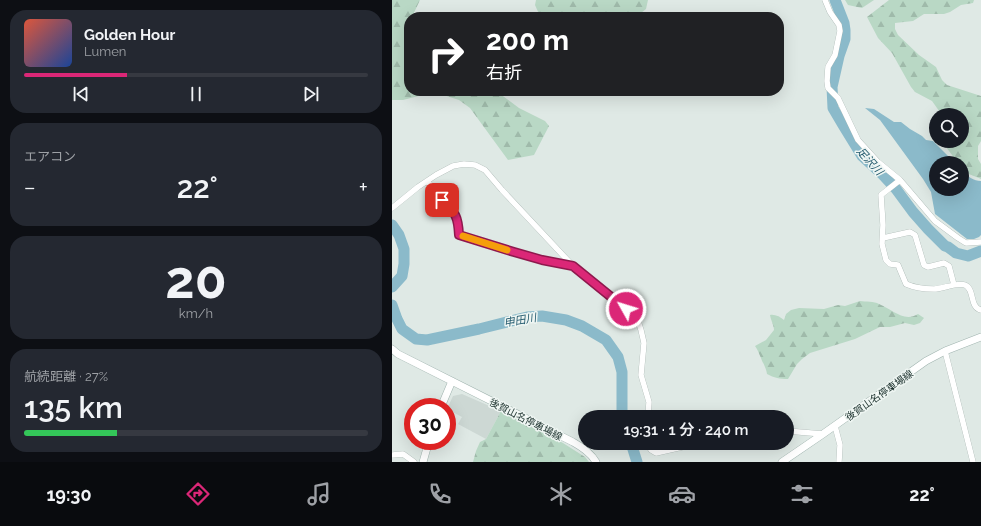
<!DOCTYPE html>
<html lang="ja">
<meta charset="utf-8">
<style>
:root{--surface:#171b24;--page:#242831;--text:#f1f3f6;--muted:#9ea1a6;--line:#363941;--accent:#db2777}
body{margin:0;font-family:Raleway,"Noto Sans JP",sans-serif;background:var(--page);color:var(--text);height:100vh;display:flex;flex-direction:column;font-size:15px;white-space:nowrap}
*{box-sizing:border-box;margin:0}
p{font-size:13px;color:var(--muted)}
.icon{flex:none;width:22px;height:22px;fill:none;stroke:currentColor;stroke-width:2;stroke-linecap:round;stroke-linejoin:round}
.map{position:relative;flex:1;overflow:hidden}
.drawer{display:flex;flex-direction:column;gap:10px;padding:10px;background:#0d0f14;width:392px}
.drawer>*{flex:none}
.guide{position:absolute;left:12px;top:12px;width:380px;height:84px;border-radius:16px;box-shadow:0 4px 16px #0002;background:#202124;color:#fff;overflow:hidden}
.fabs{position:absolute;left:537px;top:108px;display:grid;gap:8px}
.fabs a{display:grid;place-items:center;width:40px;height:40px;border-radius:50%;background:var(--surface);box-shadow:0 4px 16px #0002;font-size:20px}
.speed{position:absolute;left:12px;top:398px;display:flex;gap:8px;font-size:20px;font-weight:700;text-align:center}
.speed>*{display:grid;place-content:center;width:52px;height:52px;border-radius:50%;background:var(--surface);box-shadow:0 4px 16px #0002;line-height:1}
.speed .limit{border:6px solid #d22;background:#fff;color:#111}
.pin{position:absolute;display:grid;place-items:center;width:34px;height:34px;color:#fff;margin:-17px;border-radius:8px;box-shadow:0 2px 6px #0006}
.me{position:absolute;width:44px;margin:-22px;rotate:309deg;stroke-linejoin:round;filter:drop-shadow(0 0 3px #0008)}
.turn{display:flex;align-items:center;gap:14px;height:84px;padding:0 16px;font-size:18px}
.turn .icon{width:52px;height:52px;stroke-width:2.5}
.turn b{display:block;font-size:28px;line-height:34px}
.big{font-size:30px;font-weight:600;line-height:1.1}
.drawer .widget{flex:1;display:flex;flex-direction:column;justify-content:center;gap:6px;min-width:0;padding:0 14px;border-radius:16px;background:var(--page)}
.drawer .dial{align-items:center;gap:0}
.dial b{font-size:52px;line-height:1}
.song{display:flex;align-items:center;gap:12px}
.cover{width:48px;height:48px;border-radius:6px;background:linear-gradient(135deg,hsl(10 70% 55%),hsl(220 70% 35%))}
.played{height:4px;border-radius:2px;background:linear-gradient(90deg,var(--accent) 30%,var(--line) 30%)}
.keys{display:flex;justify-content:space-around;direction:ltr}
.heat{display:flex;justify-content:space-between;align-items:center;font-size:22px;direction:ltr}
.charge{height:6px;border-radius:3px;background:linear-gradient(90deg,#34c759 27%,var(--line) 0)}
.trip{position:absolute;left:186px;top:410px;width:216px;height:40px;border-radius:20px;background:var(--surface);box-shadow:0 4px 16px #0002;font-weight:600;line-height:40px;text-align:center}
.tab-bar{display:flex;height:64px;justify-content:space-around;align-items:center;background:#090b0e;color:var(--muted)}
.tab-bar .icon{width:28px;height:28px}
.tab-bar .on{color:var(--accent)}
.tab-bar b{font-size:18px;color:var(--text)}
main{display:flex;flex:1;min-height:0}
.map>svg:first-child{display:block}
.built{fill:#cdd8d4}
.forest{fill:url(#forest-firs)}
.water{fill:#8bbaca}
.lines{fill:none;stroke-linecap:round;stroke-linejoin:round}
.river{stroke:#8bbaca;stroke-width:11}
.street-casing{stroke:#a3b0ac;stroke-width:6}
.secondary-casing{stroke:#9fb3ae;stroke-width:8}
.street{stroke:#fff;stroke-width:5.5}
.secondary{stroke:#fff;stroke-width:7}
.route-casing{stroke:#8e194d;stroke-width:10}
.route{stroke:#db2777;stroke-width:7}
.slow{stroke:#f59e0b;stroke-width:7}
.labels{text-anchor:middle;stroke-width:3;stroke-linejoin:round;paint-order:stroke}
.street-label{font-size:10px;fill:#223733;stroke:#eff6f3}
.water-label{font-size:11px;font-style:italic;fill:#22596d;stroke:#eff6f3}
</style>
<main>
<section class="drawer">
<div class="widget">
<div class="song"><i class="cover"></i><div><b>Golden Hour</b><p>Lumen</p></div></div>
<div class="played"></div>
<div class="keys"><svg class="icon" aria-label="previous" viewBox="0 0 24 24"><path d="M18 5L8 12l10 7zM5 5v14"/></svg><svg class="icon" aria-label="pause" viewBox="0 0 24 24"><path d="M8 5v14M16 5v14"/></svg><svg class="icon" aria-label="next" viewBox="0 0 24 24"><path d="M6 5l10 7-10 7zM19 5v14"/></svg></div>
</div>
<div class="widget"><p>エアコン</p>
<div class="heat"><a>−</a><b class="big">22°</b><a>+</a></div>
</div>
<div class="widget dial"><b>20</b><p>km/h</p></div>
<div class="widget"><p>航続距離 · 27%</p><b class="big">135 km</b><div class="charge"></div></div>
</section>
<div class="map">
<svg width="589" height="462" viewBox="0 0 589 462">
<defs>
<pattern id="forest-firs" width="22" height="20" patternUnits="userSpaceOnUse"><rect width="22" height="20" fill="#b9d8c5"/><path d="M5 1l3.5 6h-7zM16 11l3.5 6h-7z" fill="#9fbaaa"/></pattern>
</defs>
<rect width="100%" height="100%" fill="#dfe9e5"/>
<path class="built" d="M70,394L109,411L94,439L66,424L70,417L55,409L61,396Z"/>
<path class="forest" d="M0,0H28L20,17H17V91H104L127,108L153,121L157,126L142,155L116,160L78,108L67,100L42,92L11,100H0Z
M144,0H256L254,9L244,17H159L156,15L147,14L143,5Z
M453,0H482L470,8L456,5Z
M497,0H582L581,3L569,5L558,12L552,14H532L521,21L503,23V29L506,35L527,55L544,67L550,80L555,85L589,96V141L586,146V159L589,164V179C581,175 570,174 570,163H566L554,147L546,141H570V115H550L540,101L523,92L519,87L500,53L486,38L475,17Z
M468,301C474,302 482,301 487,304C500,309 512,323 526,314L532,318L528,323L522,325L513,323L498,327H488L463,339L418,353L410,359L405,364L396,379C388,379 382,378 375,374C374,367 371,364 369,358C367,354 366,350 363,346L374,340L382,330C382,325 379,321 378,315C383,314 388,317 392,320L394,314L399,310L407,308L432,309L446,305L453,306Z
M109,411L171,443L193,457L197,462H81L84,451L88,442L94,439Z"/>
<path class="water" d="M473,108L482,109L502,122H509L518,129L530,136L534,140L541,141L563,163H544V189H570V171C575,176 582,181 589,181V235L587,237L582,239H575L543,214L539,192L531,179L488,120Z"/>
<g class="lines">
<path class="river" d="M443,0L452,23L453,30V39L447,56L440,87L441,108L451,125L470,156L491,175L504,189L521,212L536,229L553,246L556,247L564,253L576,256L589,251
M0,225L7,235L12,249V264L10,276L0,287
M0,305L5,319L10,329L24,339L35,340L87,329L135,317L150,316L174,320L190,326L214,340L226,357L230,372V412L231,417
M239,443L245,462"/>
<g class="street-casing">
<path id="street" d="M433,0L438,12L447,25L448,31L443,55L436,67L435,81L436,88L446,98L466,140L486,162L508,180L543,221L566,238L574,243L589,242
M508,180L489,195L491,225L490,244L494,260L498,264L506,265L514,284C523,288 532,289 542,289C550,289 566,282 573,285C583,289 577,307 589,310
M35,181L50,200L62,212L66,222L67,235L123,252L150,260L181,266
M0,208L26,187L44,175L61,166L72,164L83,165L93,170L110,190L181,266L245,318L249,330L252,343L249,375L257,402L256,417
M491,238L518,232L523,235L532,265L536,267L552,263L557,266L562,285
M553,351L581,462
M443,426L448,445L447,462
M395,431L431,434
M255,443L259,450L264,453L308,443
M0,455L11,454L22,462"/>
</g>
<g class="secondary-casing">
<path id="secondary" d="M0,349L6,354L181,442C190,447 199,453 204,462
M49,407L60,381
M31,462L37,441
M390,462L431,434L534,361L553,351L589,337"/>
</g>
<use href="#street" class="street"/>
<use href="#secondary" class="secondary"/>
</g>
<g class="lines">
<g class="route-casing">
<path id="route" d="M50,200C63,213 66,215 67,235L122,252L150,260L181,266L234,309"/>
</g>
<use href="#route" class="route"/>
<path class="slow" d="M71,236L115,250"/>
</g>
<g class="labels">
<g class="street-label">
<text transform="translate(487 395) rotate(-35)" y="4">後賀山名停車場線</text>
<text transform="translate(134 419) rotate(27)" y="4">後賀山名停車場線</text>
</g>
<g class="water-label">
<text transform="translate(478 161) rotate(48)" y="4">足沢川</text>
<text transform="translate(128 320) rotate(-10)" y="4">申田川</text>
</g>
</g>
</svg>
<div class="fabs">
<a><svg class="icon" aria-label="search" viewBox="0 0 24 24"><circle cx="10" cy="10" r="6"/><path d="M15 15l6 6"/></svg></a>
<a><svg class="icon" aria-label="layers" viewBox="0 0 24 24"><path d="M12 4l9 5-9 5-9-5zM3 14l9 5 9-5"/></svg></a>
</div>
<div class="speed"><div class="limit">30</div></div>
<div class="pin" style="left:50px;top:200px;background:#d93025"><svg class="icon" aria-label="arrive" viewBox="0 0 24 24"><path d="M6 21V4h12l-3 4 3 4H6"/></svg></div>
<svg class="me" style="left:234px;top:309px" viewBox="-20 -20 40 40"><circle r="17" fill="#db2777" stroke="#fff" stroke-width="3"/><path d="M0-11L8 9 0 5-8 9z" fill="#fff"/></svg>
<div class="trip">19:31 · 1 分 · 240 m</div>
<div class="guide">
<div class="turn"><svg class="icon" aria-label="right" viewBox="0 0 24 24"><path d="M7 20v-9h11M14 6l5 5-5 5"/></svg><div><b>200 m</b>右折</div></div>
</div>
</div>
</main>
<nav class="tab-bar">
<b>19:30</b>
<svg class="icon on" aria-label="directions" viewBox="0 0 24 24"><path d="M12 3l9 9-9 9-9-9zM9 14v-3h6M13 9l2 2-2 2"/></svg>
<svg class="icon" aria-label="music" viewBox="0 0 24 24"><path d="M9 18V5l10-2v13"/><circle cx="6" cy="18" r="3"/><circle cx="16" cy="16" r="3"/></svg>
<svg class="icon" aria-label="phone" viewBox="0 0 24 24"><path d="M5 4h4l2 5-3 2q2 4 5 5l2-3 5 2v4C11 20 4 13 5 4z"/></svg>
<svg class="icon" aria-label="climate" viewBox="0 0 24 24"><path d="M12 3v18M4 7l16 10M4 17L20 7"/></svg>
<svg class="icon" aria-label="car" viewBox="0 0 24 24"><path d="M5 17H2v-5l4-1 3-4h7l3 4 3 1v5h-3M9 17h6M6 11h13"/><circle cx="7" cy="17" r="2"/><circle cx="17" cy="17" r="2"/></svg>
<svg class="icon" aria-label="filters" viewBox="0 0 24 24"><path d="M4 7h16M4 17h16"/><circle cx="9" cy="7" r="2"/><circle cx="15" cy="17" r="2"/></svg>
<b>22°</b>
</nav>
